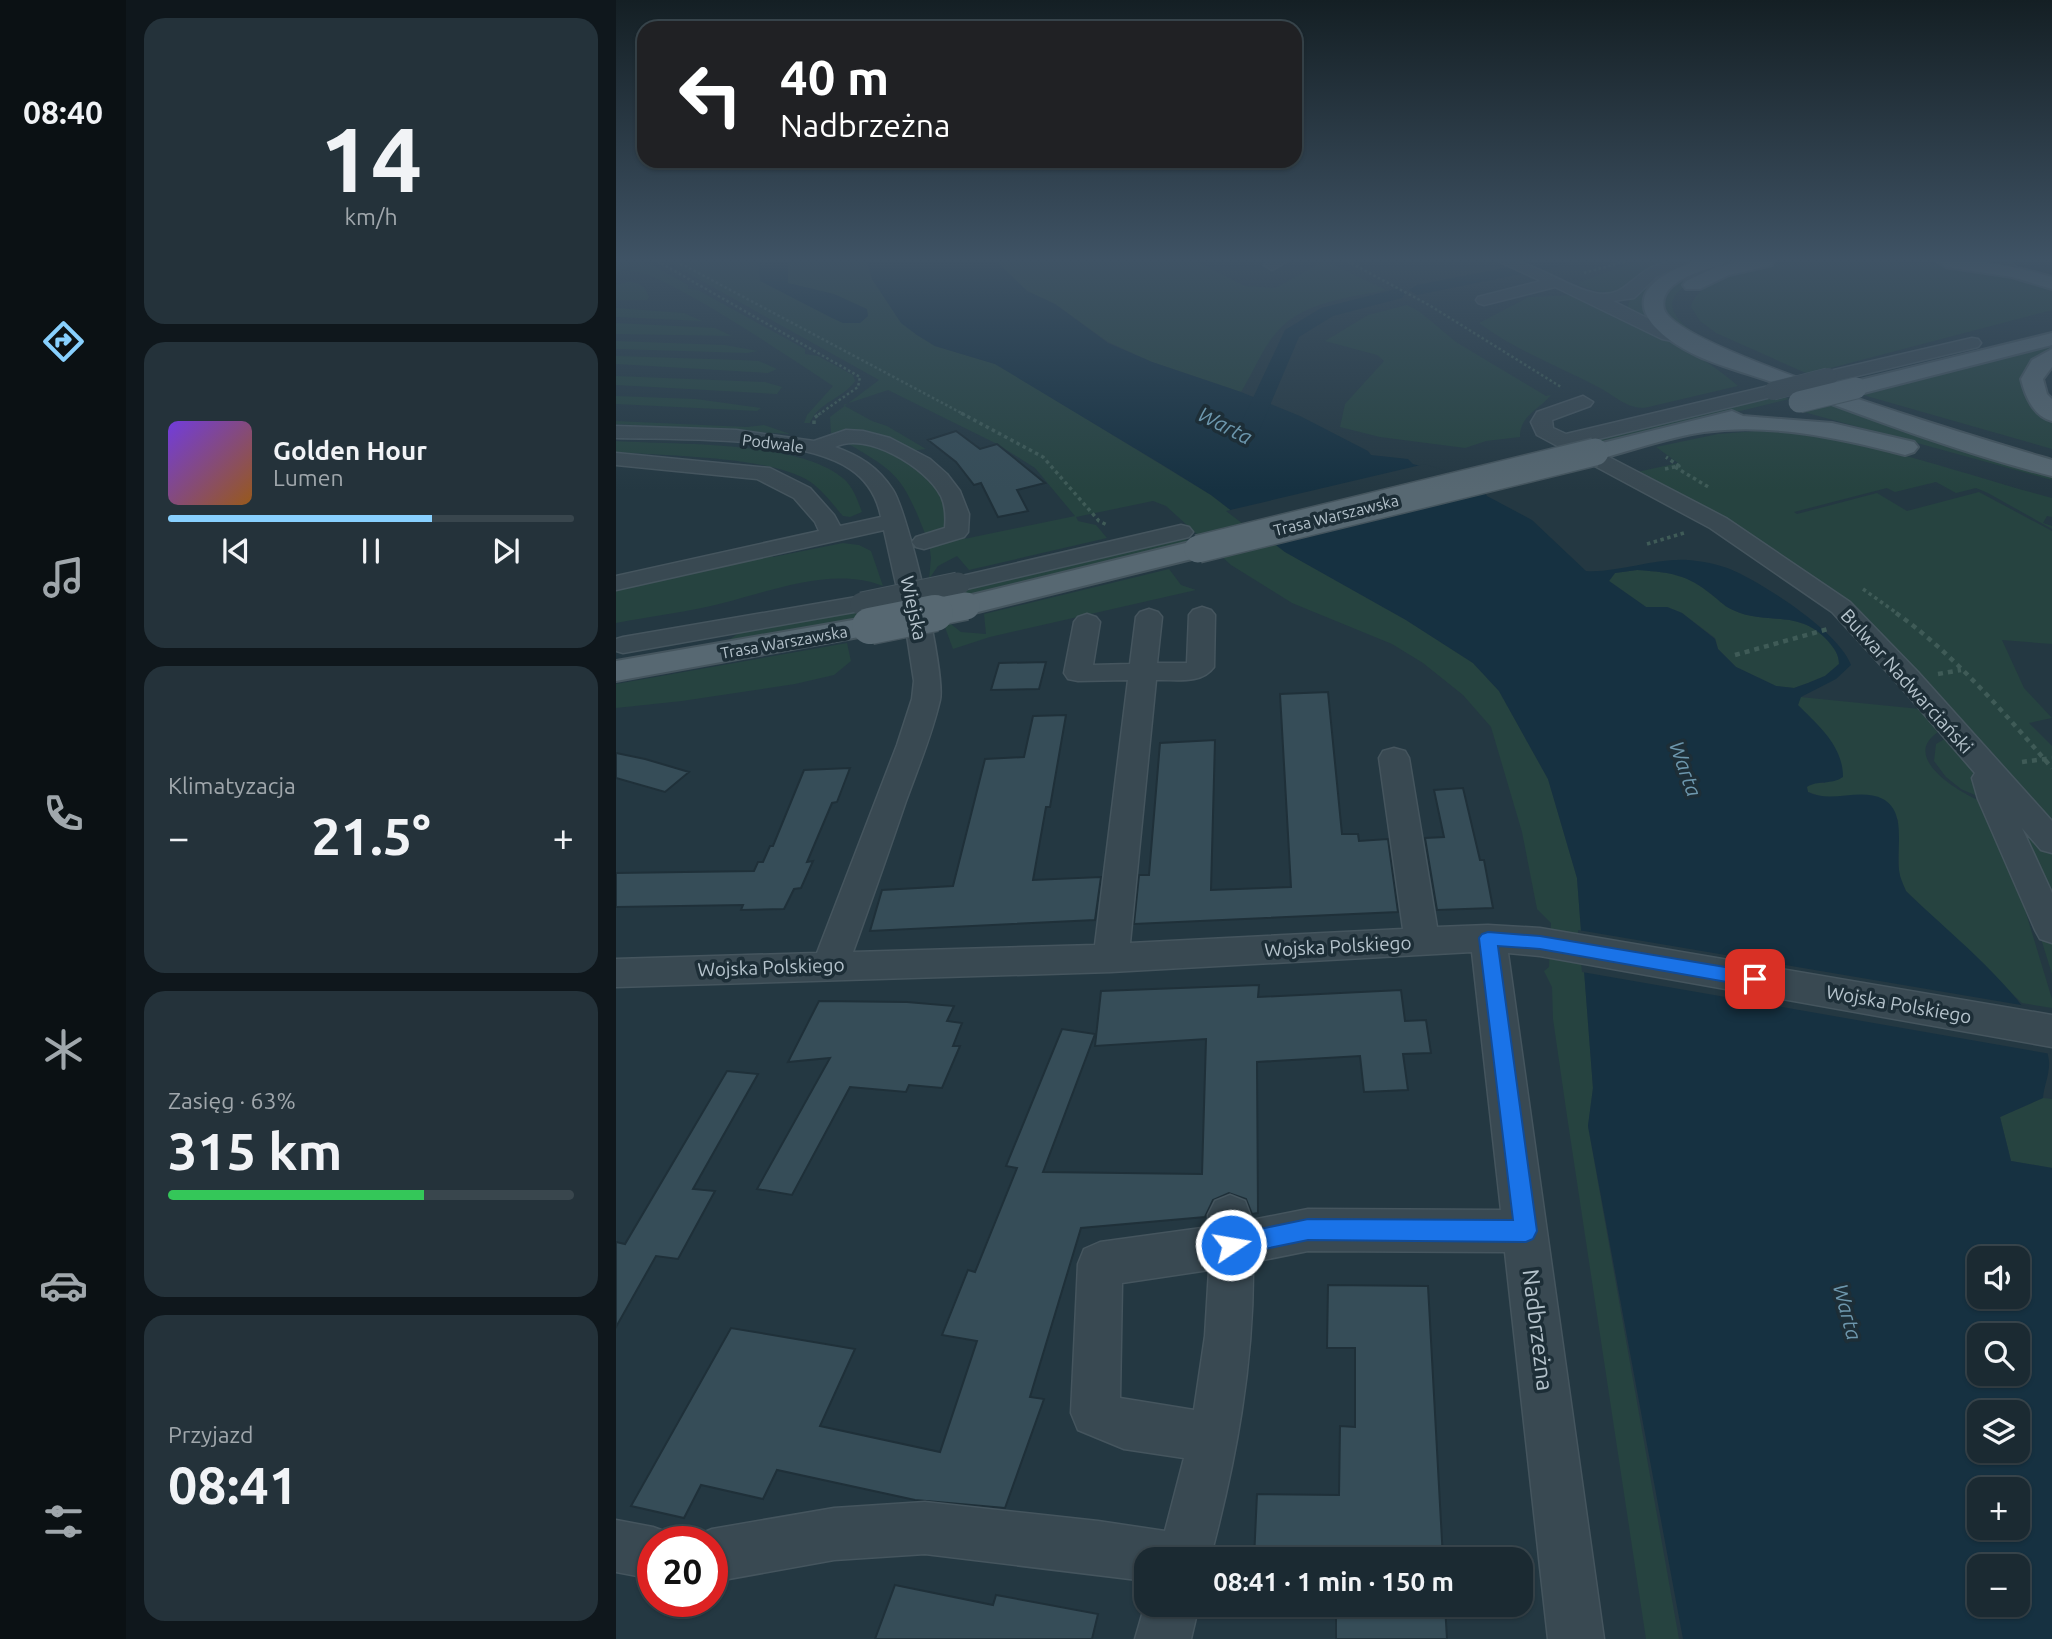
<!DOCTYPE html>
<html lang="pl">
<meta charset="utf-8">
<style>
:root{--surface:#1b2a32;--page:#24323a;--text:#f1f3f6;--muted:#a0a7ac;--line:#39464d;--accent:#88d0fe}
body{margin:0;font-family:Ubuntu,sans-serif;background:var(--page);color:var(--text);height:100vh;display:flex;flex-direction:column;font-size:26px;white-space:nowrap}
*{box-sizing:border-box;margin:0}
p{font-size:23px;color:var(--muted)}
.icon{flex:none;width:38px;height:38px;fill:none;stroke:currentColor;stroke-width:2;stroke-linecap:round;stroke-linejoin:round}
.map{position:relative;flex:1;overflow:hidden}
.drawer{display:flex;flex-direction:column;gap:18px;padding:18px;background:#0f171c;width:490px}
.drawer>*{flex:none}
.banner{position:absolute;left:21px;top:21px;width:665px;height:147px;border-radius:21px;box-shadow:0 2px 5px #0004,0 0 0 2px var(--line);background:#202124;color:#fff;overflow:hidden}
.fabs{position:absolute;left:1351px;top:1246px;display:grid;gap:14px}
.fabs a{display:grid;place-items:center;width:63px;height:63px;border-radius:14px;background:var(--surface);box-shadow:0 2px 5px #0004,0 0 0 2px var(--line);font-size:35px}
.speed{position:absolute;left:21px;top:1526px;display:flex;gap:14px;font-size:35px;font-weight:700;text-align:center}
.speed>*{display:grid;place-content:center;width:91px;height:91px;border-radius:50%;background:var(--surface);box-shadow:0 2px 5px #0004,0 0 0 2px var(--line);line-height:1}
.speed .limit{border:10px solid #d22;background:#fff;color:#111}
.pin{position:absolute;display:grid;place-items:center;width:60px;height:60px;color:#fff;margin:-30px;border-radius:14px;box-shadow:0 4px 10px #0006}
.me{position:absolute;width:77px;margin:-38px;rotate:78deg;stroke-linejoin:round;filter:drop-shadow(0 0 5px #0008)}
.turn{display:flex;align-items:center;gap:24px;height:147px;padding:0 28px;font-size:32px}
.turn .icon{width:91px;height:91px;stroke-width:2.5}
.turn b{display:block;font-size:49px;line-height:60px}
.big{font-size:52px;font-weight:700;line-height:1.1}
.drawer .widget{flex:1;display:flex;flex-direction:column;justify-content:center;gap:10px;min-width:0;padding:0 24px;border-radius:21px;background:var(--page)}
.drawer .dial{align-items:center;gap:0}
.dial b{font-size:91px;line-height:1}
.song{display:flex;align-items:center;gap:21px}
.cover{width:84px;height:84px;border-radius:10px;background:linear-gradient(135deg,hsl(260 70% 55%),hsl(30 70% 35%))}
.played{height:7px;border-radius:4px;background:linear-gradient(90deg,var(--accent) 65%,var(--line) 65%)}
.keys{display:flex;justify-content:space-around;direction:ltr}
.heat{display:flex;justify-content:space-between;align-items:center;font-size:38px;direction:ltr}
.charge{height:10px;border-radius:5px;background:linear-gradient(90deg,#34c759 63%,var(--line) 0)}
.trip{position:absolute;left:518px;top:1547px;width:399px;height:70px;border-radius:21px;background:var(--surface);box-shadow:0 2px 5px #0004,0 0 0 2px var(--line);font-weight:700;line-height:70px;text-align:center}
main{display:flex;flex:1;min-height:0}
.menu{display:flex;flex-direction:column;width:126px;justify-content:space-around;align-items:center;background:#0b1114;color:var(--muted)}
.menu .icon{width:49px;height:49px}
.menu .selected{color:var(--accent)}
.menu b{font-size:32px;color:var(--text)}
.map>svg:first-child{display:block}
.green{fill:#264340}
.water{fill:#163141;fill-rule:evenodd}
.pier{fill:#243842}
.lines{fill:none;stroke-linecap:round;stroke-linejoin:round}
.canal{fill:#163141;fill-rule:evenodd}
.building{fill:#364d58;stroke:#1f3039;stroke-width:2}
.minor-casing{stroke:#45555e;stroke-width:3}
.major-casing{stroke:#45555e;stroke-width:4}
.path-far2{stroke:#3f5b57;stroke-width:2.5;stroke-dasharray:2.5 2.5;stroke-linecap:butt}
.path-far1{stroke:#3f5b57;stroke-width:3.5;stroke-dasharray:3.5 3.5;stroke-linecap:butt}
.path{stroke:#3f5b57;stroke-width:4.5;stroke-dasharray:5 5;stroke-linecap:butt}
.minor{fill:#394952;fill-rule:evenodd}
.major{fill:#576872;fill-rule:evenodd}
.minor-bridge-far1-casing{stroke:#45555e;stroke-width:19;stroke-linecap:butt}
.minor-bridge-casing{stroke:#45555e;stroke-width:25;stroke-linecap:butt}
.major-bridge-far2-casing{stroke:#45555e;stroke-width:23;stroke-linecap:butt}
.major-bridge-far1-casing{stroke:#45555e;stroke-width:30;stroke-linecap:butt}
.major-bridge-casing{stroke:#45555e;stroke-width:39;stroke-linecap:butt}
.minor-bridge-far1{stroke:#394952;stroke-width:18}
.minor-bridge{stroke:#394952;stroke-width:23}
.major-bridge-far2{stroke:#576872;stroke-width:21}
.major-bridge-far1{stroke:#576872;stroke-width:27}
.major-bridge{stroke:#576872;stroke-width:36}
.route{fill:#1a73e8;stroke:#114b97;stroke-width:2}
.labels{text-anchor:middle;stroke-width:7;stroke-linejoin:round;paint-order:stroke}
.far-street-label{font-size:16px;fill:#b5c3cc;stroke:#1d2e37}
.street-label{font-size:19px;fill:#b5c3cc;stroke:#1d2e37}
.water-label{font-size:21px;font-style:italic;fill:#6d97ad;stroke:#1d2e37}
.near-street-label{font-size:23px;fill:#b5c3cc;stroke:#1d2e37}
</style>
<main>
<nav class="menu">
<b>08:40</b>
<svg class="icon selected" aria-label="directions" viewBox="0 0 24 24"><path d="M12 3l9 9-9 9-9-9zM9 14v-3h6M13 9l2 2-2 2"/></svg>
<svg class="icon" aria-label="music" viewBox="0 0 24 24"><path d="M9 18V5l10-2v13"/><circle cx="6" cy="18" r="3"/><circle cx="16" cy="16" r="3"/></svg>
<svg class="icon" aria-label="phone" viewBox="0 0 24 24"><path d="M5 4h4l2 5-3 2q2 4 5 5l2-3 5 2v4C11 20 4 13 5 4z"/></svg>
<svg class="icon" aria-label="climate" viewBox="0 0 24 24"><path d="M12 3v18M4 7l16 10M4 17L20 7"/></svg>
<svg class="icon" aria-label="car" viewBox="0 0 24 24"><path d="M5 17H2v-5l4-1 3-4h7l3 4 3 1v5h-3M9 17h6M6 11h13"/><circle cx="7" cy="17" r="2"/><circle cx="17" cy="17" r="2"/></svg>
<svg class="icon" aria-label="filters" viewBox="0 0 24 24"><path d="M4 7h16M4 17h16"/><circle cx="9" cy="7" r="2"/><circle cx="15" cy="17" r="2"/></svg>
</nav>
<section class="drawer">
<div class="widget dial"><b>14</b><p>km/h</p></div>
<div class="widget">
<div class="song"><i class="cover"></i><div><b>Golden Hour</b><p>Lumen</p></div></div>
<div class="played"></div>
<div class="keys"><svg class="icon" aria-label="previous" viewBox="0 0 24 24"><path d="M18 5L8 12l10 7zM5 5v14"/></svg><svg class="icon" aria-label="pause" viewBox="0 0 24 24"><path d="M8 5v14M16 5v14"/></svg><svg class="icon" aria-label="next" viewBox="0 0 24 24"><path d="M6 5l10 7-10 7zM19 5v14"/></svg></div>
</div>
<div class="widget"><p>Klimatyzacja</p>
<div class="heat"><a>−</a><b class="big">21.5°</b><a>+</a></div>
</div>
<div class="widget"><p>Zasięg · 63%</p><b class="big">315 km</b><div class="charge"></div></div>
<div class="widget"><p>Przyjazd</p><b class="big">08:41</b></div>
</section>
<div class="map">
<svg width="1436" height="1639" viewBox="0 0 1436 1639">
<rect width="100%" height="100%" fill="#243842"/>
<path class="green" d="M0,261H29L72,285V289L82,290L189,349V354L202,356L237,375L239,381C228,398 201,403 194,423H188L191,415L217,386C173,357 130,328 85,302C61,289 39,274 12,270L24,267H12L0,274Z
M50,261H251L256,279L285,322L301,335L319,346L379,364L423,390L595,495L669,552L790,620L857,663L883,691L932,779L961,878L977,1088L972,1126L1063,1639H1030L951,1116L937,1019L936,987L928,971L933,967L935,923L921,909L906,832L875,727L847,695L807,663L776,644L676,603L615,565L550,506L537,501L460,517L462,521L480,525L491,538L353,570L341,556L322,566L313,579L315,558L313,543L353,538L459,516L419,468L381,444L272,390L227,405L256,421L271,426L310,449L294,451L215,433L214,417L263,380Z
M380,261H579L629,286L659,288L709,261L770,290C733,298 687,301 661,332C646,348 637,373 625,392L536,362L492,342L439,304L411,291Z
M1022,261H1054C1039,265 1031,279 1017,286C1000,295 980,293 963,285L964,282Z
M1071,261H1092L1075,266L1029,302V309L1038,323L1012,309C1011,287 1052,268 1071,261Z
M1117,261H1137C1119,264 1103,270 1086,277C992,317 1148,364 1180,376L1176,378L1078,339L1045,307C1053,276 1089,268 1117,261Z
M1186,261C1272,261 1355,259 1436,288V310L1192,374L1100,333L1084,321L1075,307C1081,274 1158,264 1186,261Z
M11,282C24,282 28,285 33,297L31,300H0V285Z
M960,295C1012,321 1079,347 1122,386L1028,408C1010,408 999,396 984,388C943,366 900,351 863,323L913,297Z
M791,305L804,312L840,342L930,396L935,395C923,410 904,415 904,437L870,441L849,448L764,437L724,427L729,404L768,361L761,355L709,341L752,315Z
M0,308L68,313L86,321L0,317Z
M0,323L99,328L116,336L0,334Z
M0,341L109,345L142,351L131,353L0,349Z
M1436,344V350C1391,378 1399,390 1436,422V449L1247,395Z
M0,356L125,360L143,361L161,369L152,373L0,364Z
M0,376L149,382L166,387L161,394L0,385Z
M1163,395L1173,399L971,449L963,443Z
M0,396L80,399L145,408L141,411L0,404Z
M1218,405L1436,472V480L1184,411Z
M0,421L131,427L148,425L174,434L0,424Z
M1140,431C1243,434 1338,472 1436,498V517L1431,516L1427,523L1436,526V529L1372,493L1360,488L1340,493L1320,482L1279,492L1271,488L1178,512L1181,514L1261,493L1291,511L1363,492L1436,531V644L1386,640L1408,688L1436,718L1413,723L1436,746V974L1412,897L1366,798L1345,789L1330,777L1318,761L1320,744L1332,737L1212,605L1091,522L1003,476L1062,463L1040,447L1102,434Z
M236,439L287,454L325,492L336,526L310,536C286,475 282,473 226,440Z
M0,441C60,445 183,440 228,479C237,487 242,501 246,512L234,517L227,516C217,505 206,489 193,481C152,456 50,456 0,452Z
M568,538L574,543L350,597L348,589Z
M227,543L243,545L255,551L267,586C217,566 156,591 107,603C72,612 36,616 0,623V589L156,553L157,557Z
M553,569L565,585L580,590L374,637L337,649L327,622L331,621L345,632L370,634L368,614Z
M1021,570C1049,572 1068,573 1091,591C1100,597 1107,606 1117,610C1150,626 1183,608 1212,641C1218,648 1223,654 1223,664L1209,676L1192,683L1178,688L1160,686L1120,667L1102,649L1099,638L1066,613L1051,607H1030L993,581L999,573Z
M246,611L247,619L118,641L114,639L123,633Z
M231,643L235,661L218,675L179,684L66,701L0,708V684Z
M1184,697L1304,709L1324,731C1283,755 1339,790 1362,800L1404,893L1436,999V1008L1406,1003L1290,891L1283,875L1282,820L1250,796L1211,798L1192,792L1190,787L1196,783H1209L1182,705Z
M1427,1098L1436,1099V1168L1395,1161L1384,1117Z"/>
<path class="water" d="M146,261H175L172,266V283L218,294L251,309L252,316L244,323H227L216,318L144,281L143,264Z
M251,261H380L411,291L439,304L492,343L536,362L625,392L684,416L752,451L755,455L792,459L797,464L827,472L867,490L871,496L916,520L970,571C1002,573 1038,558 1072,560C1086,561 1101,564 1114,569C1147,583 1223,632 1235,665L1220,679L1185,697L1182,705C1203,726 1227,746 1227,777C1216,785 1201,780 1191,787L1192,792C1215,804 1244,787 1267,799C1291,812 1280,849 1283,870C1284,878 1287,884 1290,891C1330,931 1427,1005 1433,1061C1434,1074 1428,1085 1427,1098L1384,1117L1395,1161L1436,1168V1639H1067L972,1126L977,1088L961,878L932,779L883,691L857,663L790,620L669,552L595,495L545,464L379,364L319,346L301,335L285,323L256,279ZM1021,570C1049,572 1068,573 1091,591C1100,597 1107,606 1117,610C1150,626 1183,608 1212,641C1218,648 1223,654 1223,664L1209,676L1192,683L1178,688L1160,686L1120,667L1102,649L1099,639L1066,613L1051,607H1030L993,581L999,573ZM1363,1258H1402V1297H1363ZM1363,1335H1402V1374H1363ZM1363,1412H1402V1451H1363ZM1363,1489H1402V1528H1363ZM1363,1566H1402V1605H1363Z"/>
<path class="pier" d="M809,464L844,476L631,527L610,511Z
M962,930L1411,1006L1430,1035L1435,1054L966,972Z"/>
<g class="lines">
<path class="canal" d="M923,261H953L945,266L801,295L793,290L801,285Z
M780,289L786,290L789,294L786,298L717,316L683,337L641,436L638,441H622L619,436L669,330L705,308Z"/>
</g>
<path class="building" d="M340,431L364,449L381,444L429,483L401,490L412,511L382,517L365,483L358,485L340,462L312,440Z
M430,662L423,689L375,690L383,663Z
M712,692L726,834H742L743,841L772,839L782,912L518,924L523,875H533L544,743L599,740L595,890L675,887L664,694Z
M450,715L434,807H430L417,880L485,877L479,920L254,931L266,890L337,886L369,759L408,757L417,716Z
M0,753L29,759L73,772L49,792L0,778Z
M234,768L221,802L216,803L191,862L197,861L185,888L178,889L168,909L125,910L127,905L0,907V873L138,871L142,862H147L154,846H157L188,770Z
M847,788L864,860H868L877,908L821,910L809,838L828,837L818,790Z
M643,985L642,997L785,990L789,1021L810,1020L815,1053L787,1054L792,1090L748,1092L744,1056L641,1062L642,1213L636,1214L630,1199L613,1193L597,1200L589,1217L465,1228L414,1397L428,1399L389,1508L299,1500L161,1470L147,1499L85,1485L68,1518L15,1506L115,1328L239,1349L204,1426L324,1452L361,1341L326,1335L352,1270L359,1272L401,1168L390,1166L446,1029L479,1034L427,1172L586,1174L590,1039L479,1046L485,991Z
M203,1001L291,1002L338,1006L331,1021L346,1023L337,1046H344L326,1088L293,1085L290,1092L234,1087L176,1195L141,1189L214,1058L172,1062Z
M111,1071L142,1074L77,1189L99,1191L62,1259L40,1256L0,1327V1242L9,1244Z
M712,1285L812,1286L827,1559H638L641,1494L723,1495L724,1426L739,1427V1348H711Z
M279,1585L377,1605L380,1595L482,1614L476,1639H259Z
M720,1605H829L831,1639H720Z"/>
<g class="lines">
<g class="minor-casing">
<path id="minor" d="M653,261H672L656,270L648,265Z
M882,261C918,258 945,286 979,293C1006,298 1012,281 1031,270C1044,262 1058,261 1072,261L1070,264L1041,276L1018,298L997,301L1057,331L1073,334L1076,338L1067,343L1046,339L939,287L868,305L862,303L860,300L862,297L925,281Z
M1375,261H1392L1406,272L1403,275H1393Z
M1356,338L1362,339L1365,343L1362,347L1212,383L1203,377L1205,373Z
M1157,385L1164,387L1166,391L1164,395L966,443L1110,518L1234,602L1302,672L1436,821V853L1425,850L1406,828L1436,893V943L1424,939L1419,930L1362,799L1356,778L1359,773L1282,684L1216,612L1094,528L921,435L915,422L921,412L967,396L977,402L974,406L936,420L937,428L950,434Z
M0,426L120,430L198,441L230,430L247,431L274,438L314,459L331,474L344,491L353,514L352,532L348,537L308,549L300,547L296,542L300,537L329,528C330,517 330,507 325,496C310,467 250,431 219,447C244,456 262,467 277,490C292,513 330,672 324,700C316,735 302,768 290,801C273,851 255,902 237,952L479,945L512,680L462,681L452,679L448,673L458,622L462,617L471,614L480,617L484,622L477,665L514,664L520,617L524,612L533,609L542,612L546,617L541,663H571L573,615L577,610L586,607L595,610L599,615L598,667C585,685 559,679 540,680L514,943L787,929L763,758L767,751L778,748L789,751L793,758L821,927L872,925L924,928L1436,1015V1047L924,956L892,953L988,1639H932L889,1252L692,1251L637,1262C638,1364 620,1461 594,1559H530V1581L309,1554L218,1560L96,1582V1542H75L77,1537L96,1529L218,1508L309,1502L482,1521L549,1531L568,1458L508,1449L462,1430L455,1413L462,1264L468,1249L484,1242L593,1227L592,1215L599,1201L614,1195L629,1201L636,1220L692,1209L885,1210L856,952L495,972L0,987V959L201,953L281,745L296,699L298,681L290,629L268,530L0,590V576L203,531L199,522L178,498L141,479L0,465V453L154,468L194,488L218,515L224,526L265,517C261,497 252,481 234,469C183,435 62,440 0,438ZM593,1270L589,1336L578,1410L504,1398L506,1283Z
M565,525L573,527L577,532L573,537L342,591L333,589L330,584L333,579Z
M246,596L255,599L259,604L255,609L7,653L0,651V639L7,637Z
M0,1520L37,1527L56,1534L59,1542H37V1579L0,1572Z
M530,1601V1605H583L575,1639H519Z"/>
</g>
<g class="major-casing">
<path id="major" d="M1081,261H1108L1106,265C1087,270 1041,282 1048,309C1059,349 1383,444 1436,460V476C1344,453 1254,418 1164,385C1125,370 1070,360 1040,328C1006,292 1050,271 1081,261Z
M1127,261H1158L1156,265L1113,275L1084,289H1070L1067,285L1070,281L1100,267Z
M1321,261C1360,258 1398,266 1436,277V289L1396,277L1330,267Z
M1436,333V345L1240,395L1232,393L1228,388L1232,383Z
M1436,349V367L1427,379L1431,394L1436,399V421C1418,417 1409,396 1405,379L1416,360Z
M1116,411L1127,416L1216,423L1298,442L1302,447L1298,452L1289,455C1224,438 1155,423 1088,432C1052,437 1015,451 979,460L970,457L966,452L970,447Z
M582,540L592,543L596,549L592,555L350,615L339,613L335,606L339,599Z
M254,617L265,619L270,626L265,633L0,681V661Z"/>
</g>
<path class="path-far2" d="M41,261L244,377L242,387L202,415
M60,261L349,415
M731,261L813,305L945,387
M968,273L1011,261"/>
<path class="path-far1" d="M345,413L427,457L483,521L491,525
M198,424V418L205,413
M1059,467L1094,488
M1049,469L1063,466L1050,457
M1031,544L1068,533
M1247,589L1282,614"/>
<path class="path" d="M1280,613C1336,652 1391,716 1436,768
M1119,655L1212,629
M1322,674L1345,670
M1406,762L1436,758"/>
<use href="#minor" class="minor"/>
<use href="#major" class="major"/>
<g class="minor-bridge-far1-casing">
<path id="minor-bridge-far1" d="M1157,391L1212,377"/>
</g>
<g class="minor-bridge-casing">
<path id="minor-bridge" d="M246,604L342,584"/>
</g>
<g class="major-bridge-far2-casing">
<path id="major-bridge-far2" d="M1183,402L1240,388"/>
</g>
<g class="major-bridge-far1-casing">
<path id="major-bridge-far1" d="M582,549L979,452
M310,614L350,606"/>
</g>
<g class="major-bridge-casing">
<path id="major-bridge" d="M254,626L319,613"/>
</g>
<use href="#minor-bridge-far1" class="minor-bridge-far1"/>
<use href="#minor-bridge" class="minor-bridge"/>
<use href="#major-bridge-far2" class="major-bridge-far2"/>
<use href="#major-bridge-far1" class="major-bridge-far1"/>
<use href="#major-bridge" class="major-bridge"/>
</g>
<linearGradient id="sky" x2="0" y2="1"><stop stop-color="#141f24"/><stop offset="0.53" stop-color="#3f5365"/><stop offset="1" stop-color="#3f5365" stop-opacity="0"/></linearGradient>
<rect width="1436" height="490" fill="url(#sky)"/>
<path class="route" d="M872,932L924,936L1139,972L1146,974L1149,979L1146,985L1139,987L924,949L882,946L921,1231L917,1239L910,1242L692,1240L615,1256L607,1253L604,1245L607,1238L615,1235L692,1219L897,1220L863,938L866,934Z"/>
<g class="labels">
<g class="far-street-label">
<text transform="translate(157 443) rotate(7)" y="6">Podwale</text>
<text transform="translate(720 515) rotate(-14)" y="6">Trasa Warszawska</text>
<text transform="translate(168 642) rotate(-10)" y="6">Trasa Warszawska</text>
</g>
<g class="street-label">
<text transform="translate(298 608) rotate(78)" y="7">Wiejska</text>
<text transform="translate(1291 681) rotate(48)" y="7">Bulwar Nadwarciański</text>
<text transform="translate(722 946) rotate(-3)" y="7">Wojska Polskiego</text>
<text transform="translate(155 967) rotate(-2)" y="7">Wojska Polskiego</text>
<text transform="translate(1283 1004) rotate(10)" y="7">Wojska Polskiego</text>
</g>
<g class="water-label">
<text transform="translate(609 426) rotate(27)" y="7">Warta</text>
<text transform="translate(1069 769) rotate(70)" y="7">Warta</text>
<text transform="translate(1231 1312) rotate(75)" y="7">Warta</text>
</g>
<g class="near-street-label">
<text transform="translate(922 1330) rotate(83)" y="8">Nadbrzeżna</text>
</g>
</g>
</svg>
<div class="fabs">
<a><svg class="icon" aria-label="sound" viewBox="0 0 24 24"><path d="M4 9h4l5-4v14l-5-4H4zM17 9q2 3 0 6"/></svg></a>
<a><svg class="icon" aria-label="search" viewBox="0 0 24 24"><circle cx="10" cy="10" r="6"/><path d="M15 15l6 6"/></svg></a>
<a><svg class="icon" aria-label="layers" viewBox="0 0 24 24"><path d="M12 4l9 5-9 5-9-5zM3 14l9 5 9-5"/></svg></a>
<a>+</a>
<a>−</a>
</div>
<div class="speed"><div class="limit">20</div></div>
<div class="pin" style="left:1139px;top:979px;background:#d93025"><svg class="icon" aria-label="arrive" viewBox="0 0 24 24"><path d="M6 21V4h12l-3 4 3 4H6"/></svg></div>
<svg class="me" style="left:615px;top:1245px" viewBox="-20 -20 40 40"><circle r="17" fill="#1a73e8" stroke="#fff" stroke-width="3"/><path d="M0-11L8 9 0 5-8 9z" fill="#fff"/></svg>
<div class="trip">08:41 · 1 min · 150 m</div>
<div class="banner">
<div class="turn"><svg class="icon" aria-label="left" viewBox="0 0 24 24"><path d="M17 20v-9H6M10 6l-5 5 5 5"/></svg><div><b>40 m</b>Nadbrzeżna</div></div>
</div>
</div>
</main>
